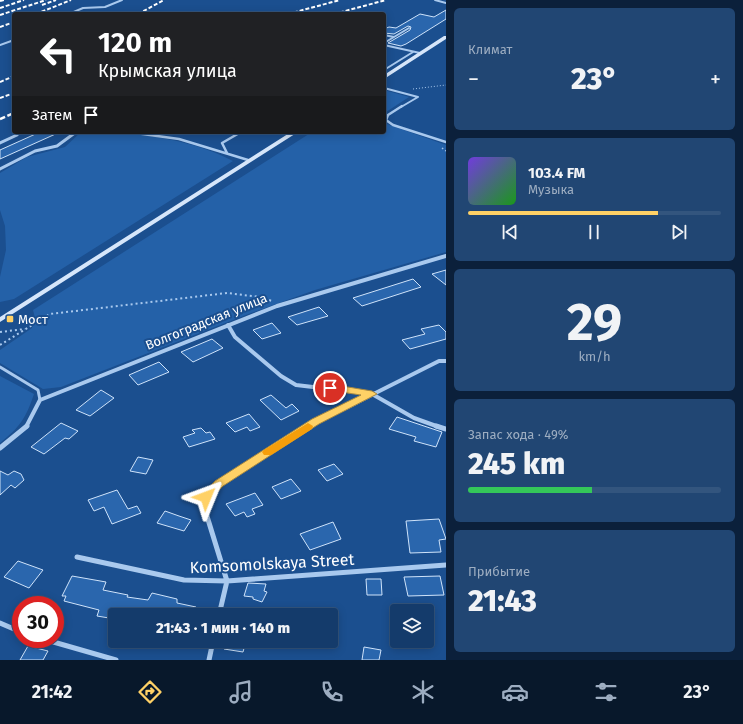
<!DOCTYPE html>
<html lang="ru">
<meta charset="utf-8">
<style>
:root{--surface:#143b6b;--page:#214673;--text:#f1f3f6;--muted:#9dadc1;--line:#33557e;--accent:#ffd166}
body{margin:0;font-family:"Fira Sans",sans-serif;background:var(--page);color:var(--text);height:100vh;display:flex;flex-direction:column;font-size:15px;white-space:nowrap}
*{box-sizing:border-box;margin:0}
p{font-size:13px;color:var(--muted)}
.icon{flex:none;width:22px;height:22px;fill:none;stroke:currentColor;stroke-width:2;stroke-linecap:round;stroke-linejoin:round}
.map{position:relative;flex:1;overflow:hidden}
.sheet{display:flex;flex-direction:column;gap:8px;padding:8px;background:#0b203b;width:297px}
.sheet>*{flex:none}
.top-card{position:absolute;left:12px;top:12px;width:374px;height:122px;border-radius:4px;box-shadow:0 2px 10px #0003,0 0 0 1px var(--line);background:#202124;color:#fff;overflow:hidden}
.buttons{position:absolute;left:390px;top:604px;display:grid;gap:8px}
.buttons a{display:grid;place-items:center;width:44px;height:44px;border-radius:4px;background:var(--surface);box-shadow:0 2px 10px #0003,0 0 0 1px var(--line);font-size:20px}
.speed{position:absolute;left:12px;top:596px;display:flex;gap:8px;font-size:20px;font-weight:700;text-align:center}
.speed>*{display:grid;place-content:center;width:52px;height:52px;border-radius:50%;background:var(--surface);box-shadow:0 2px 10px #0003,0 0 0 1px var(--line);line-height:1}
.speed .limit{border:6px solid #d22;background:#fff;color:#111}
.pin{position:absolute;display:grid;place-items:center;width:34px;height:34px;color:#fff;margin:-17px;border:2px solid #fff;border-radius:50%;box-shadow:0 1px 4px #0007}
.me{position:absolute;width:44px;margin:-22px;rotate:46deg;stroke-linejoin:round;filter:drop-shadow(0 0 3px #0008)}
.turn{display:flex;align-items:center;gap:14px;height:84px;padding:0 20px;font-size:18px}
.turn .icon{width:52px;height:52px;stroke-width:2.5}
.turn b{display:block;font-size:28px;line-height:34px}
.then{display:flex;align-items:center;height:38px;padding:0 20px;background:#0003;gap:8px;font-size:15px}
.big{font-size:30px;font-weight:800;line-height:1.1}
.sheet .tile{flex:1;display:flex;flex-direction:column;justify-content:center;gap:6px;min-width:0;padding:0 14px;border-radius:6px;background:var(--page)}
.sheet .dial{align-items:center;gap:0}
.dial b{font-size:52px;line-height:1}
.song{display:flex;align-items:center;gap:12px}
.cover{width:48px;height:48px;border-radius:6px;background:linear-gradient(135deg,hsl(260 70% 55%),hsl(120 70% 35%))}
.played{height:4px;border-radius:2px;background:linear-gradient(90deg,var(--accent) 75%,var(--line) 75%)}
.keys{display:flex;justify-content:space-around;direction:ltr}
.heat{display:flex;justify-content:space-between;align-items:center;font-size:22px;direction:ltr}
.charge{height:6px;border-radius:3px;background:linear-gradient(90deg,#34c759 49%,var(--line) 0)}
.trip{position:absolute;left:108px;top:608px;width:230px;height:40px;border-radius:4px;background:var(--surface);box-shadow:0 2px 10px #0003,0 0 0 1px var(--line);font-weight:800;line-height:40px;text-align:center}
.tab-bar{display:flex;height:64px;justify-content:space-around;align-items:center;background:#08182b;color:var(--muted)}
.tab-bar .icon{width:28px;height:28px}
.tab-bar .active{color:var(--accent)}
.tab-bar b{font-size:18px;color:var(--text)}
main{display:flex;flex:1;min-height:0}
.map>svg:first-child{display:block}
.green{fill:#2461a8}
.building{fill:#2a66ad;stroke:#cfe3fa}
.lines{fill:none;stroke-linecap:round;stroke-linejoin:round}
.path-far2{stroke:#a9c9ee;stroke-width:1;stroke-dasharray:1 2;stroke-linecap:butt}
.path-far1{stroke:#a9c9ee;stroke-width:1.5;stroke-dasharray:1.5 2.5;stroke-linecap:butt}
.path{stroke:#a9c9ee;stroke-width:2;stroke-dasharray:2 3;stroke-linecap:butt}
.lane-far2{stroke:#a9c9ee;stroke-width:2}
.lane-far1{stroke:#a9c9ee;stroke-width:2.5}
.lane{stroke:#a9c9ee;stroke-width:3}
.street-far2{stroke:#a9c9ee;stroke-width:3}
.street-far1{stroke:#a9c9ee;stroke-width:4}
.street{stroke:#a9c9ee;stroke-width:5}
.secondary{fill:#d6e6fa;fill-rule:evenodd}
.rail-far1{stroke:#fff;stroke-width:2;stroke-dasharray:4 2;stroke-linecap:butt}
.rail{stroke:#fff;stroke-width:2.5;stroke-dasharray:5.5 2.5;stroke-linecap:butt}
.route{fill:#ffd166;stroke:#a68842}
.slow{fill:#f59e0b}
.poi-dot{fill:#ffd166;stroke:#1b4f8f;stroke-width:1.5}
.labels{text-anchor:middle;stroke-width:4;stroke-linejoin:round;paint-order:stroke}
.poi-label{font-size:13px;fill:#fff;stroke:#1b4f8f;text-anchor:start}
.street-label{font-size:13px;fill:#fff;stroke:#1b4f8f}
.near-street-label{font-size:16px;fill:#fff;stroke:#1b4f8f}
</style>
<main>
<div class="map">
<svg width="446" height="660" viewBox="0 0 446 660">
<rect width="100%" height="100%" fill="#1b4f8f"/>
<path class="green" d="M384,90L409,97L386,112L384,117Z
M384,123L446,145V252L315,290L251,313L61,387L43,389L0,363V350L32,328L35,318L33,310L312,132H384Z
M81,132C132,132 187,137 233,161L14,299L0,302V277L6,250L5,226L0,210V173L27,157L65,147Z
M0,376L34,394C26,418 20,427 0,443Z"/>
<path class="building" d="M446,10V19L406,44L401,46L388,43L410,30L411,27L408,26L394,34L384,33V29L389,27L396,28L420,14L434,17Z
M40,132H60L0,159V150Z
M446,270V285L432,274Z
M413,279L421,287L362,306L353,298Z
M319,307L328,316L297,325L288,317Z
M272,323L281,333L262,339L253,330Z
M439,325L446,332V339L410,349L402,340L425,334L421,329Z
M212,339L223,348L193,362L181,352Z
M159,362L169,372L138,385L129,375Z
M101,390L114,398L90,416L76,410Z
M271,395L286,408L292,404L299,411L281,420L260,400Z
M249,414L260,427L250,431L247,427L235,432L226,423Z
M397,417L442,432L436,447L414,441L416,437L389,429Z
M61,423L78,431L69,439L65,438L44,454L31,447Z
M201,428L206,433L210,432L215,439L189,447L183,437L195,433L192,430Z
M138,457L153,460L146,474L130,471Z
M334,464L343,474L327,481L318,470Z
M0,471L8,475L14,471L21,474L24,480L15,488L11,485L0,495Z
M291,479L301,491L281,499L272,487Z
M117,490L128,509L137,506L141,513L112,524L104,507L94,511L88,500Z
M255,493L263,505L252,509L255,514L247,517L244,512L235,516L226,504Z
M165,511L179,516L191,520L184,531L157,523Z
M439,519L446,539L439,540L441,552L410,553L406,521Z
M333,522L341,539L310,550L300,534Z
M18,561L43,570L29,588L4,577Z
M72,576L106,582L103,590L128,595L127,597L148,600L152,593L177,599V603L196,607L193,615L120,613L115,615V619L97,616L99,610L64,601L66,596H62Z
M440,576L444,595L408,596L404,577Z
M366,579H381L382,595H367Z
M248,583L266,584L264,591L267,592L262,602L253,599V597L244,596Z
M226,641H246L243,652L224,649Z
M28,646L48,651L43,660H20Z
M364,647L381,650L379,660H362Z"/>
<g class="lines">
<path class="path-far2" d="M413,89L446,85"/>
<path class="path-far1" d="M442,148L446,151"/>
<path class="path" d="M0,332L25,329
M0,345L50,314L227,293L260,297L272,301"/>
<path class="lane-far2" d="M435,0L446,3
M69,14L83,8L105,7L122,0
M384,35L394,37
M384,43L409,28
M0,45L14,40
M384,45L420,53
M384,70L413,52
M384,88L418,97L401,107"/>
<path class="lane-far1" d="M402,106L388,115L386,120L393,125L446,142
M128,132L179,139L248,160
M227,153L222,143L241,132"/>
<path class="lane" d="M0,367L38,390L40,400"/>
<path class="street-far2" d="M0,143L17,135
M0,169L35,151L57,146L76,132"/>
<path class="street-far1" d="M228,325L235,337L281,376L296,385L372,394L414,418L439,427
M26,427L40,400L277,306L446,256
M308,427L439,361H446"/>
<path class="street" d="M436,426L446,429
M0,448L27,426
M77,557L184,580L227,581L446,565
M219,615L227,581L206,513V497L219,483L309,426
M0,623L21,632
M43,639L116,660
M209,660L213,641"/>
<path class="secondary" d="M444,36H446V39L384,79V75Z
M291,132H298L0,322V317Z"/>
<path class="rail-far1" d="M0,1L4,0
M42,5L56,0
M0,8L24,0
M36,14L71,0
M138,14L164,0
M288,14L340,0
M334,14L386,0
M0,15L46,0
M0,27L14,22
M0,82L14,76
M0,98L14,93"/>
<path class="rail" d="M0,119L14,113"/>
</g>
<path class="route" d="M330,384L372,391L377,394L319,424L223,486L210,500H202L200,497L215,481L312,419L361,395L327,390L325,388L327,385Z"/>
<path class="slow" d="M308,423L313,426L312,429L271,455H264L262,452L264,450Z"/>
<rect class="poi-dot" x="6" y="315" width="8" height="8" rx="2"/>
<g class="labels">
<g class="poi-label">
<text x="18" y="324">Мост</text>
</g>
<g class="street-label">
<text transform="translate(206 321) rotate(-22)" y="5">Волгоградская улица</text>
</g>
<g class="near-street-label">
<text transform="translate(272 563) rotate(-3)" y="6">Komsomolskaya Street</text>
</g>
</g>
</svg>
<div class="buttons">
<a><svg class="icon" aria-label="layers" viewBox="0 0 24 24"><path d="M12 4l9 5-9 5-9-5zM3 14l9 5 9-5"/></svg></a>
</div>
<div class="speed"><div class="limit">30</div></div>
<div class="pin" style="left:330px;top:388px;background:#d93025"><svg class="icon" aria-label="arrive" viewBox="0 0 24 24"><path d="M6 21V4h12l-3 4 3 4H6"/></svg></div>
<svg class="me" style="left:206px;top:497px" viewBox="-20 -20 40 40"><path d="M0-17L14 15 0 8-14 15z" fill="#ffd166" stroke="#fff" stroke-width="4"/></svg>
<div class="trip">21:43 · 1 мин · 140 m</div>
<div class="top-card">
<div class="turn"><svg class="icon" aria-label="left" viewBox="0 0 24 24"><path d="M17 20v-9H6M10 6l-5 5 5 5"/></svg><div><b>120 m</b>Крымская улица</div></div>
<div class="then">Затем<svg class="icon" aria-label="arrive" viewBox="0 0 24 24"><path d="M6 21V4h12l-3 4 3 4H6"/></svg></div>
</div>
</div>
<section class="sheet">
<div class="tile"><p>Климат</p>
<div class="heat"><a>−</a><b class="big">23°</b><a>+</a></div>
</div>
<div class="tile">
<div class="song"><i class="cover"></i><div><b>103.4 FM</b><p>Музыка</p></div></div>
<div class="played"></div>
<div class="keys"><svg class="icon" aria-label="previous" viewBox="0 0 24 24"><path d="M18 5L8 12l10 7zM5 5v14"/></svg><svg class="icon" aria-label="pause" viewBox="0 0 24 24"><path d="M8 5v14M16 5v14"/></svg><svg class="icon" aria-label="next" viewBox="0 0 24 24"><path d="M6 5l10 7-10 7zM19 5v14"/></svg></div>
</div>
<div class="tile dial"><b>29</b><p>km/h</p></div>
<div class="tile"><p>Запас хода · 49%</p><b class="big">245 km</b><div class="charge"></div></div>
<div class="tile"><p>Прибытие</p><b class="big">21:43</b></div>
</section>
</main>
<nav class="tab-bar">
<b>21:42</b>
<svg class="icon active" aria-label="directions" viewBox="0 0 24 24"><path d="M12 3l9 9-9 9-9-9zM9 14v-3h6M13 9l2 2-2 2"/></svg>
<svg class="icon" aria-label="music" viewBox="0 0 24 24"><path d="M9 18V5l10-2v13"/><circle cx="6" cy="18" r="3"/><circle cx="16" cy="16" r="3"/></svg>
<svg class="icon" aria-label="phone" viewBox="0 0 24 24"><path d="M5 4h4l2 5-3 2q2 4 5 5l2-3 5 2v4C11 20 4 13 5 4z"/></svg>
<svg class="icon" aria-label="climate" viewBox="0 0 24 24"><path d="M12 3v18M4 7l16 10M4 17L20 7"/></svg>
<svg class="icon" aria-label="car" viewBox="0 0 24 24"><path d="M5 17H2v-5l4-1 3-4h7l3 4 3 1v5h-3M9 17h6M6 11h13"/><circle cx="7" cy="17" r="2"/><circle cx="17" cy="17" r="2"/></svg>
<svg class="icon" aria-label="filters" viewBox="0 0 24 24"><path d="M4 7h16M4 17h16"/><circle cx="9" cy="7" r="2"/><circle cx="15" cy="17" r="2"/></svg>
<b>23°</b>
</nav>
